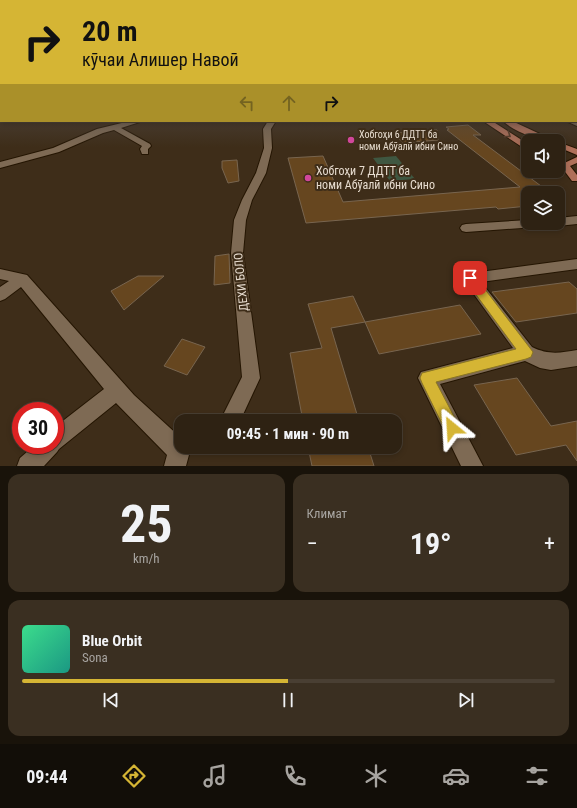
<!DOCTYPE html>
<html lang="ru">
<meta charset="utf-8">
<style>
:root{--surface:#2e2213;--page:#3a2f21;--text:#f1f3f6;--muted:#a7a4a0;--line:#493f33;--accent:#d5b534}
body{margin:0;font-family:"Roboto Condensed",sans-serif;background:var(--page);color:var(--text);height:100vh;display:flex;flex-direction:column;font-size:15px;white-space:nowrap}
*{box-sizing:border-box;margin:0}
p{font-size:13px;color:var(--muted)}
.icon{flex:none;width:22px;height:22px;fill:none;stroke:currentColor;stroke-width:2;stroke-linecap:round;stroke-linejoin:round}
.map{position:relative;height:466px;overflow:hidden}
.sheet{display:flex;flex-direction:column;gap:8px;padding:8px;background:#19130a;flex:1}
.sheet>*{flex:none}
.guide{position:absolute;left:0px;top:0px;width:577px;height:122px;box-shadow:0 2px 6px #0003,0 0 0 1px var(--line);background:#d5b534;color:#111;overflow:hidden}
.tools{position:absolute;left:521px;top:134px;display:grid;gap:8px}
.tools a{display:grid;place-items:center;width:44px;height:44px;border-radius:8px;background:var(--surface);box-shadow:0 2px 6px #0003,0 0 0 1px var(--line);font-size:20px}
.speed{position:absolute;left:12px;top:402px;display:flex;gap:8px;font-size:20px;font-weight:700;text-align:center}
.speed>*{display:grid;place-content:center;width:52px;height:52px;border-radius:50%;background:var(--surface);box-shadow:0 2px 6px #0003,0 0 0 1px var(--line);line-height:1}
.speed .limit{border:6px solid #d22;background:#fff;color:#111}
.pin{position:absolute;display:grid;place-items:center;width:34px;height:34px;color:#fff;margin:-17px;border-radius:8px;box-shadow:0 2px 6px #0006}
.me{position:absolute;width:44px;margin:-22px;rotate:333deg;stroke-linejoin:round;filter:drop-shadow(0 0 3px #0008)}
.turn{display:flex;align-items:center;gap:14px;height:84px;padding:0 16px;font-size:18px}
.turn .icon{width:52px;height:52px;stroke-width:2.5}
.turn b{display:block;font-size:28px;line-height:34px}
.lanes{display:flex;align-items:center;height:38px;padding:0 16px;background:#0003;justify-content:center;gap:20px;direction:ltr}
.lanes .off{opacity:.35}
.big{font-size:30px;font-weight:700;line-height:1.1}
.sheet .card{flex:1;display:flex;flex-direction:column;justify-content:center;gap:6px;min-width:0;padding:0 14px;border-radius:12px;background:var(--page)}
.sheet .dial{align-items:center;gap:0}
.dial b{font-size:52px;line-height:1}
.song{display:flex;align-items:center;gap:12px}
.cover{width:48px;height:48px;border-radius:6px;background:linear-gradient(135deg,hsl(150 70% 55%),hsl(170 70% 35%))}
.played{height:4px;border-radius:2px;background:linear-gradient(90deg,var(--accent) 50%,var(--line) 50%)}
.keys{display:flex;justify-content:space-around;direction:ltr}
.heat{display:flex;justify-content:space-between;align-items:center;font-size:22px;direction:ltr}
.sheet .tiles{flex:1;display:grid;gap:8px;grid-template-columns:1fr 1fr}
.card:last-child{grid-column:span 2}
.trip{position:absolute;left:174px;top:414px;width:228px;height:40px;border-radius:12px;background:var(--surface);box-shadow:0 2px 6px #0003,0 0 0 1px var(--line);font-weight:700;line-height:40px;text-align:center}
.menu{display:flex;height:64px;justify-content:space-around;align-items:center;background:#120e08;color:var(--muted)}
.menu .icon{width:28px;height:28px}
.menu .current{color:var(--accent)}
.menu b{font-size:18px;color:var(--text)}
.map>svg:first-child{display:block}
.green{fill:#3f5741}
.building{fill:#66461f;stroke:#78654f}
.lines{fill:none;stroke-linecap:round;stroke-linejoin:round}
.minor-casing{stroke:#241502;stroke-width:2}
.major-casing{stroke:#241502;stroke-width:2}
.minor{fill:#7e6a54;fill-rule:evenodd}
.major{fill:#af7059;fill-rule:evenodd}
.oneway{stroke:#553a26}
.route{fill:#d5b534;stroke:#8a7622}
.hotel-dot{fill:#d1479c;stroke:#3e2d19;stroke-width:1.5}
.labels{text-anchor:middle;stroke-width:4;stroke-linejoin:round;paint-order:stroke}
.far-poi-label{font-size:10px;fill:#e7dccf;stroke:#3e2d19;text-anchor:start}
.poi-label{font-size:12px;fill:#e7dccf;stroke:#3e2d19;text-anchor:start}
.street-label{font-size:12px;fill:#e7dccf;stroke:#3e2d19}
</style>
<div class="map">
<svg width="577" height="466" viewBox="0 0 577 466">
<rect width="100%" height="100%" fill="#3e2d19"/>
<path class="green" d="M396,156L415,179L390,181L373,158Z"/>
<path class="building" d="M468,125L481,135H473L541,186L528,187V206L498,209L496,207L306,223L288,158L323,156L343,202L520,187L447,130L449,129L446,127Z
M437,130L438,140L403,143L394,133Z
M237,160L239,181L228,183L222,168V161Z
M229,254L230,283L214,285L215,256Z
M138,276H164L124,310L111,291Z
M569,282L577,289V313L516,322L492,292Z
M353,296L365,322L331,328L359,421H303L290,353L322,348L308,304Z
M460,305L481,334L379,354L365,322Z
M182,339L205,347L187,375L164,366Z
M517,378L551,426L577,421V461L566,445L516,455L474,385Z
M308,447H368L374,466H312Z"/>
<g class="lines">
<g class="minor-casing">
<path id="minor" d="M576,82H577V86H576Z
M0,91H1V95H0Z
M576,97H577V101H576Z
M130,121H143L121,128L150,144L151,146L148,149V154H142L140,149L142,146L114,130L103,133L59,152L0,168V162L53,148L97,129Z
M268,121H276L271,129L272,148L266,173L252,200L246,220L243,253L260,378L240,421H220L242,377L231,253L234,220L242,200L256,173L264,148L263,129Z
M566,121H577V126Z
M577,216V224L558,226L553,223H558V218Z
M528,220V223H542L540,226L536,227L466,232L462,231L460,228L462,225L466,224Z
M577,259V269L481,282L532,347C548,355 560,353 577,350V366L551,370L540,368L525,361L440,384L483,466H461L421,384L418,378L421,372L513,348L465,282L463,278L465,274Z
M0,269L27,275L134,395L181,438V447H188L190,451L186,466H164L167,455L116,403L59,449L57,452L44,466H17L20,458L35,445H55V427L104,389L21,287L5,299L0,301V287L9,281L0,279Z"/>
</g>
<g class="major-casing">
<path id="major" d="M483,121H492L528,144V151Z
M503,121H512L555,141C540,141 514,132 503,121Z
M558,142L577,149V155L558,147Z
M577,157V163L570,166L577,175V181H572L560,165Z"/>
</g>
<use href="#minor" class="minor"/>
<use href="#major" class="major"/>
</g>
<defs><path id="oneway-chevron" d="M-2-3.5L2.5 0L-2 3.5" fill="none" stroke-width="1.6" stroke-linecap="round" stroke-linejoin="round"/></defs>
<use class="oneway" href="#oneway-chevron" transform="translate(508 135) rotate(34)"/>
<linearGradient id="sky" x2="0" y2="1"><stop stop-color="#22190e"/><stop offset="0.56" stop-color="#524c49"/><stop offset="1" stop-color="#524c49" stop-opacity="0"/></linearGradient>
<rect width="577" height="147" fill="url(#sky)"/>
<path class="route" d="M470,274L474,275L533,352L531,357L526,359L436,382L460,428L458,434L452,436L447,434L422,383L420,378L422,373L516,349L466,281L465,278L466,275Z"/>
<g class="hotel-dot">
<circle cx="351" cy="140" r="4"/>
<circle cx="308" cy="178" r="4"/>
</g>
<g class="labels">
<g class="far-poi-label">
<text x="359" y="138">Хобгоҳи 6 ДДТТ ба<tspan x="359" dy="12">номи Абӯалӣ ибни Сино</tspan></text>
</g>
<g class="poi-label">
<text x="316" y="175">Хобгоҳи 7 ДДТТ ба<tspan x="316" dy="14">номи Абӯалӣ ибни Сино</tspan></text>
</g>
<g class="street-label">
<text transform="translate(241 282) rotate(-96)" y="4">ДЕХИ БОЛО</text>
</g>
</g>
</svg>
<div class="tools">
<a><svg class="icon" aria-label="sound" viewBox="0 0 24 24"><path d="M4 9h4l5-4v14l-5-4H4zM17 9q2 3 0 6"/></svg></a>
<a><svg class="icon" aria-label="layers" viewBox="0 0 24 24"><path d="M12 4l9 5-9 5-9-5zM3 14l9 5 9-5"/></svg></a>
</div>
<div class="speed"><div class="limit">30</div></div>
<div class="pin" style="left:470px;top:278px;background:#d93025"><svg class="icon" aria-label="arrive" viewBox="0 0 24 24"><path d="M6 21V4h12l-3 4 3 4H6"/></svg></div>
<svg class="me" style="left:452px;top:428px" viewBox="-20 -20 40 40"><path d="M0-17L14 15 0 8-14 15z" fill="#d5b534" stroke="#fff" stroke-width="4"/></svg>
<div class="trip">09:45 · 1 мин · 90 m</div>
<div class="guide">
<div class="turn"><svg class="icon" aria-label="right" viewBox="0 0 24 24"><path d="M7 20v-9h11M14 6l5 5-5 5"/></svg><div><b>20 m</b>кӯчаи Алишер Навоӣ</div></div>
<div class="lanes"><svg class="icon off" aria-label="left" viewBox="0 0 24 24"><path d="M17 20v-9H6M10 6l-5 5 5 5"/></svg><svg class="icon off" aria-label="ahead" viewBox="0 0 24 24"><path d="M12 20V5M6 11l6-6 6 6"/></svg><svg class="icon" aria-label="right" viewBox="0 0 24 24"><path d="M7 20v-9h11M14 6l5 5-5 5"/></svg></div>
</div>
</div>
<section class="sheet">
<div class="tiles">
<div class="card dial"><b>25</b><p>km/h</p></div>
<div class="card"><p>Климат</p>
<div class="heat"><a>−</a><b class="big">19°</b><a>+</a></div>
</div>
<div class="card">
<div class="song"><i class="cover"></i><div><b>Blue Orbit</b><p>Sona</p></div></div>
<div class="played"></div>
<div class="keys"><svg class="icon" aria-label="previous" viewBox="0 0 24 24"><path d="M18 5L8 12l10 7zM5 5v14"/></svg><svg class="icon" aria-label="pause" viewBox="0 0 24 24"><path d="M8 5v14M16 5v14"/></svg><svg class="icon" aria-label="next" viewBox="0 0 24 24"><path d="M6 5l10 7-10 7zM19 5v14"/></svg></div>
</div>
</div>
</section>
<nav class="menu">
<b>09:44</b>
<svg class="icon current" aria-label="directions" viewBox="0 0 24 24"><path d="M12 3l9 9-9 9-9-9zM9 14v-3h6M13 9l2 2-2 2"/></svg>
<svg class="icon" aria-label="music" viewBox="0 0 24 24"><path d="M9 18V5l10-2v13"/><circle cx="6" cy="18" r="3"/><circle cx="16" cy="16" r="3"/></svg>
<svg class="icon" aria-label="phone" viewBox="0 0 24 24"><path d="M5 4h4l2 5-3 2q2 4 5 5l2-3 5 2v4C11 20 4 13 5 4z"/></svg>
<svg class="icon" aria-label="climate" viewBox="0 0 24 24"><path d="M12 3v18M4 7l16 10M4 17L20 7"/></svg>
<svg class="icon" aria-label="car" viewBox="0 0 24 24"><path d="M5 17H2v-5l4-1 3-4h7l3 4 3 1v5h-3M9 17h6M6 11h13"/><circle cx="7" cy="17" r="2"/><circle cx="17" cy="17" r="2"/></svg>
<svg class="icon" aria-label="filters" viewBox="0 0 24 24"><path d="M4 7h16M4 17h16"/><circle cx="9" cy="7" r="2"/><circle cx="15" cy="17" r="2"/></svg>
</nav>
